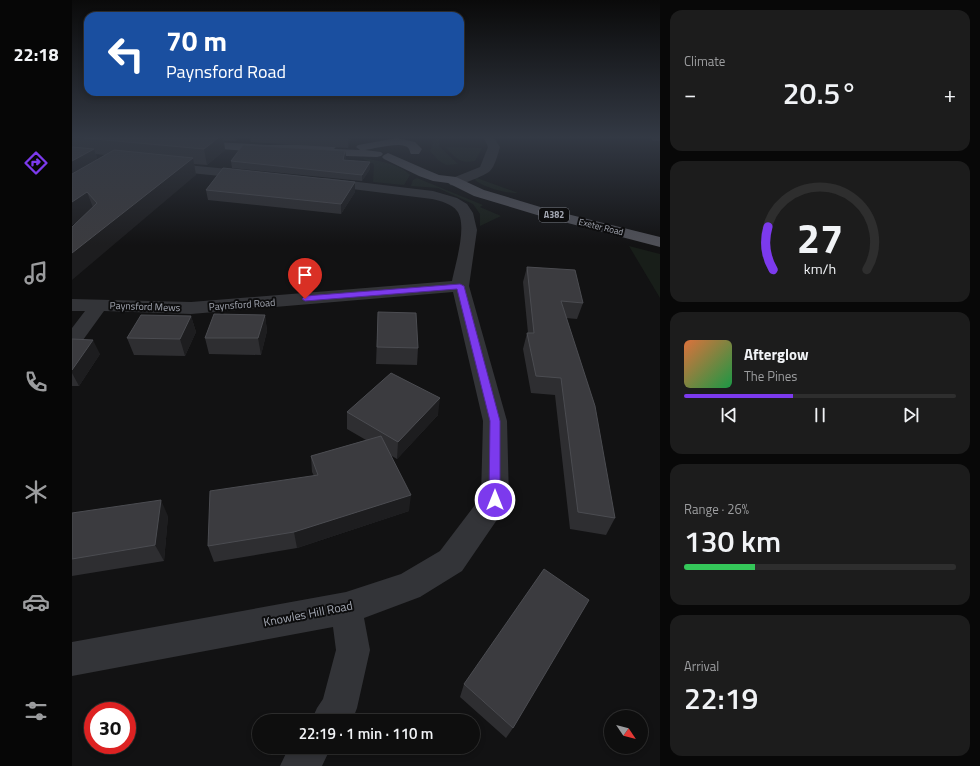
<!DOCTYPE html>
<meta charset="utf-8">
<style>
:root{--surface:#0e0e0e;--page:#1c1c1c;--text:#f1f3f6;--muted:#9b9c9e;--line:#2e2e2e;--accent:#7c3aed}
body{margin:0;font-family:"Titillium Web",sans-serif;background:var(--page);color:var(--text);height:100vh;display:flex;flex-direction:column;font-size:15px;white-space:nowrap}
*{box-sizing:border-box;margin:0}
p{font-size:13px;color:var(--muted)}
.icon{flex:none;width:22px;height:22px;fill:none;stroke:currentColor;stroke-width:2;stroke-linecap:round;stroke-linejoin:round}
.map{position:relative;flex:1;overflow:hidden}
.drawer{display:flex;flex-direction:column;gap:10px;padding:10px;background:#080808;width:320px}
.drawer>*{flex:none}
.hud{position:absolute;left:12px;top:12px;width:380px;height:84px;border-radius:12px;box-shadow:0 2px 6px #0003,0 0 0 1px var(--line);background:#1a4fa0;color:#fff;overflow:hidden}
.needle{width:26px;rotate:125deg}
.controls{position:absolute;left:532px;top:710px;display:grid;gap:8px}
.controls a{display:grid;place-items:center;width:44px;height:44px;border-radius:50%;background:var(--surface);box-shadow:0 2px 6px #0003,0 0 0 1px var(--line);font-size:20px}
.speed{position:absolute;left:12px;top:702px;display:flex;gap:8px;font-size:20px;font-weight:700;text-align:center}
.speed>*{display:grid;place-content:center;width:52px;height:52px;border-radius:50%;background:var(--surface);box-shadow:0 2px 6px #0003,0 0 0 1px var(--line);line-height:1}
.speed .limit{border:6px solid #d22;background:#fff;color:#111}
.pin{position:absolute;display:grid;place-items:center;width:34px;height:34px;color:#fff;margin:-41px -17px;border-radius:50% 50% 50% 0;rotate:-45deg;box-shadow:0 0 4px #0007}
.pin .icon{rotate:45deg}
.me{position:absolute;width:44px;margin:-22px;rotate:0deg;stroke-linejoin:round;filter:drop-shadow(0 0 3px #0008)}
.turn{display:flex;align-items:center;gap:14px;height:84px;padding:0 16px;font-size:18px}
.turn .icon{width:52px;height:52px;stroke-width:2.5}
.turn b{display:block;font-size:28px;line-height:34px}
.big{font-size:30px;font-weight:600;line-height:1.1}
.drawer .card{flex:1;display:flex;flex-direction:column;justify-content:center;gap:6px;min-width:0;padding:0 14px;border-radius:12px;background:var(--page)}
.drawer .dial{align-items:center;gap:0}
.dial svg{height:104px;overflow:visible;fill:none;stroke:var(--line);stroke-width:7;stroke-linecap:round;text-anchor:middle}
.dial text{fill:var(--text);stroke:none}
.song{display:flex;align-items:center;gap:12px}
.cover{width:48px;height:48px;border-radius:6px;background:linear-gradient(135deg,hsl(20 70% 55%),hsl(140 70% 35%))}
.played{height:4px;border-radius:2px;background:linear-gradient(90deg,var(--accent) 40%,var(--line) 40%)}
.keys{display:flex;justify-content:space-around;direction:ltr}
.heat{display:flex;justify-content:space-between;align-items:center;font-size:22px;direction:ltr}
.charge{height:6px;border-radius:3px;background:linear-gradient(90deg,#34c759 26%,var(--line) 0)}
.trip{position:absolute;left:180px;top:714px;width:228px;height:40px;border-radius:20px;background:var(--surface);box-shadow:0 2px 6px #0003,0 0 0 1px var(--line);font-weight:600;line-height:40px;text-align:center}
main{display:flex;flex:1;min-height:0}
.menu{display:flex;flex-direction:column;width:72px;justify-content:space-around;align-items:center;background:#060606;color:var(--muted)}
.menu .icon{width:28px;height:28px}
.menu .on{color:var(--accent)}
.menu b{font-size:18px;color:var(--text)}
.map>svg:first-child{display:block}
.green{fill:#181e19}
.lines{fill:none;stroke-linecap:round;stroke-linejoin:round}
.minor{fill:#333438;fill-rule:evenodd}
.primary{fill:#4f5057;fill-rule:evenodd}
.wall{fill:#2e2e31;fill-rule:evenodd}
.shaded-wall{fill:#1d1d1f}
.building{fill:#3b3b3f;stroke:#4b4c51}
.route{fill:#7c3aed;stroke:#51269a}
.labels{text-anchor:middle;stroke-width:4;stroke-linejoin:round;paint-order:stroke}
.shield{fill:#0d0d0e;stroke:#777a82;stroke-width:1}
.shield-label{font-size:9px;font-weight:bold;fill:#a4a8b3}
.far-street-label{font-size:9px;fill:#a4a8b3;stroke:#0d0d0e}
.street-label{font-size:10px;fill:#a4a8b3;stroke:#0d0d0e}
.near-street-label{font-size:12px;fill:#a4a8b3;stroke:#0d0d0e}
</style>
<main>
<nav class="menu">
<b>22:18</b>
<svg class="icon on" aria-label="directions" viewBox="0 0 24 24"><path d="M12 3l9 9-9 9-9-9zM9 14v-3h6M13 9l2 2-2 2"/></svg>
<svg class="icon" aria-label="music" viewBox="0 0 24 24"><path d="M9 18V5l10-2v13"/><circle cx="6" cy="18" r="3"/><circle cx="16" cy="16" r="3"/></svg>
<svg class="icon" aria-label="phone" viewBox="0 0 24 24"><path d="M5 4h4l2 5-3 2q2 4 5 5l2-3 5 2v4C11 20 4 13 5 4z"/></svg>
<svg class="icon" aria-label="climate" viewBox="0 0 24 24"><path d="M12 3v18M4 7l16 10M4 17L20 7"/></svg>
<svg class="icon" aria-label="car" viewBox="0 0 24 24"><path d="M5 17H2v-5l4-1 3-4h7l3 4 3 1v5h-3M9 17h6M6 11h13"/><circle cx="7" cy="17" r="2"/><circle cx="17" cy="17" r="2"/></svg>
<svg class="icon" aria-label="filters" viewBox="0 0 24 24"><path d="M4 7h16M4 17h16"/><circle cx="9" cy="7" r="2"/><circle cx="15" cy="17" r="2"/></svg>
</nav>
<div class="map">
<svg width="588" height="766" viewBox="0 0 588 766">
<rect width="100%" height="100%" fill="#121213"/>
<path class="green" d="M363,138H367V146L386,164L374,165L366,160L358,151Z
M373,147L410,148L403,161C387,164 384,158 373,147Z
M292,158C306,161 328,164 338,175L332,185L301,182L302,164L291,159Z
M345,178L411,205L408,207L429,216L408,226V214L401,204L366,188L339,186L341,180Z
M405,178L446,193C436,194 410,187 403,180Z
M557,246L588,254V298Z"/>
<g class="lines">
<path class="minor" d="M412,138H422L428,147C426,154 423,166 418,171C412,176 386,187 378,185L377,182L378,179L408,167L416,147Z
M94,163L177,171L181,172L183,175L181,178L177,179L90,170L88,167L90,164Z
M253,178L361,191L385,198L395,204L401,213L405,230L397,286L435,421L437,500L433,508L390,571L348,597L292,618L298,650L285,708L280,721H239L245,708L251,699L264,650L261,627L0,676V642L274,592L329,574L368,551L409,497L411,421L381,292L119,314L32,311L11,340L4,342L0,341V328L13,311H0V299L119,302L380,281C383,265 396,225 385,211C380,204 369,201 360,199L248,185L247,182L248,179Z
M217,747H259L250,766H208Z"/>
<path class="primary" d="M325,138L343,142L350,149L347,154H339C338,153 338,151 337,149C332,140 302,149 293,150L309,152L311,154L309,156L305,157L244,155L240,154L239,151L188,152L124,147L118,144L124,141L196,145L258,144L262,145L264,147L262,149L288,150L284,147L286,145Z
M316,153L355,170L367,175L384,177L412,190L475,209L588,237V247L465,215L402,196L376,183L361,181L347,176L312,159L310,157L312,155Z"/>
</g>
<path class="wall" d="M0,138H168L164,141H152L153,150L135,165L122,164L124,175L6,221L0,225ZM24,154L33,155L25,160Z
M178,138H279L276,148L179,142Z
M580,138H588V141H580Z
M273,151L274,157L273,160L298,169L290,181L160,168L159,161Z
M283,182V192L269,214L136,200L134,190Z
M455,267L511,303L505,319L494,318L543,518L534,535L498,529L483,395L459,393L451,349L455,333H456L451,282Z
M306,312L346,348L345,365L304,364Z
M193,315L195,331L189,355L137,354L133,338Z
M119,316L124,332L113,356L62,355L55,338Z
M0,339L28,354L7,386H0Z
M275,412L366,415L325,459L318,455L337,511L225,548L142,562L136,546L242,476L240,472L239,456L294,440L275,429Z
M0,513L96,516L92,561L0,576Z
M392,684L441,728L434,738L388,697Z"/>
<path class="shaded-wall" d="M146,138H151L153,150L135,165L132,149Z
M163,138H168L164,141Z
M276,138H279L276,148Z
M22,149L27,165L0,181V161Z
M273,151L274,157L271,166V160Z
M121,158L124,175L0,280V253Z
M298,162V169L290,181V175Z
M283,182V192L269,214V204Z
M15,192L22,210L0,225V202Z
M193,315L195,331L189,355L186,338Z
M119,316L124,332L113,356L108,339Z
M21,340L28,354L7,386L0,373V370Z
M368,398L366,415L325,459L326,442Z
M339,495L337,511L225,548L222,532Z
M89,500L96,516L92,561L83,545Z"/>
<path class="building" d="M12,138H146L132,149Z
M171,145L273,151L271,160L298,162L290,175L159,161Z
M0,147L22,149L0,161Z
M42,150L121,158L0,253V227L25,203L15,192L0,202V174Z
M151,168L283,182L269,204L134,190Z
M455,267L503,270L511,303L489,301L523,406L543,518L506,512L489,378L464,376L455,333H462Z
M306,312L344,313L346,348L305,347Z
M142,314L193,315L186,338H133Z
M69,315L119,316L108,339L55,338Z
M0,339L21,340L0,370Z
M319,373L368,398L326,442L275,412Z
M309,436L339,495L222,532L136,546L138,491L246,475L239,456Z
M89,500L83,545L0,559V513Z
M472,569L517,600L441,728L392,684Z"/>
<linearGradient id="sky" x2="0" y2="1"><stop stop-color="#0a0a0a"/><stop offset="0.56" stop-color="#333944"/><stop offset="1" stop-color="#333944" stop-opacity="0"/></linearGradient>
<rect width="588" height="245" fill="url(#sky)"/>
<path class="route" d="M388,284L392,286L428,421V500L427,503L423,504L419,503L417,500L418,421L385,289L233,301L230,299L233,296Z"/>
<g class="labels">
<rect class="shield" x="467" y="208" width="30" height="14" rx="3"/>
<g class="shield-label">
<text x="482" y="218">A382</text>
</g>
<g class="far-street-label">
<text transform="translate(529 227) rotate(14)" y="3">Exeter Road</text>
</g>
<g class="street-label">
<text transform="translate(170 304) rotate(-4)" y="4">Paynsford Road</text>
<text transform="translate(73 306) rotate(2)" y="4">Paynsford Mews</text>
</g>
<g class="near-street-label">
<text transform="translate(236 614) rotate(-11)" y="4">Knowles Hill Road</text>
</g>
</g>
</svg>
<div class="controls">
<a><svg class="needle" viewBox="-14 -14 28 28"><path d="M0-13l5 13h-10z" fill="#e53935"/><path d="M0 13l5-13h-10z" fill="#9b9c9e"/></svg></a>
</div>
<div class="speed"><div class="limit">30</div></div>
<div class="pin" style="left:233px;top:299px;background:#d93025"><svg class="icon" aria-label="arrive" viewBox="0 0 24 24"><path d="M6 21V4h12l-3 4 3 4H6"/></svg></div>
<svg class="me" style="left:423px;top:500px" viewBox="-20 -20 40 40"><circle r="17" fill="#7c3aed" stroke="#fff" stroke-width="3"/><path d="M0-11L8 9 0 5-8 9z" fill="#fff"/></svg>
<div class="trip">22:19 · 1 min · 110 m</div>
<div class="hud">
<div class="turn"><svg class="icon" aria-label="left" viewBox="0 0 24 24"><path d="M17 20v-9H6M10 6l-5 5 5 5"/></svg><div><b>70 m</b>Paynsford Road</div></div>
</div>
</div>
<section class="drawer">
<div class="card"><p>Climate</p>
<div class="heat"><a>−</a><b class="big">20.5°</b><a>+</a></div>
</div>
<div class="card dial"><svg viewBox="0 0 100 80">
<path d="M14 69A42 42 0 1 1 86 69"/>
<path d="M14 69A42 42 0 0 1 10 36" stroke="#7c3aed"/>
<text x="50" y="56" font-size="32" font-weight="700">27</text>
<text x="50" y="72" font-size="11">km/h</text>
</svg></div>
<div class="card">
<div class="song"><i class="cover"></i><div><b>Afterglow</b><p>The Pines</p></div></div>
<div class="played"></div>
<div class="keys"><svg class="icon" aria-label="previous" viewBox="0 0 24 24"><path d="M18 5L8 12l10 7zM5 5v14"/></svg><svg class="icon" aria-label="pause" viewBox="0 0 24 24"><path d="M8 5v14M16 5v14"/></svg><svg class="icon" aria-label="next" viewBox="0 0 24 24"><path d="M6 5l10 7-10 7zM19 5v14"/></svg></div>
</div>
<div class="card"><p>Range · 26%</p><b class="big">130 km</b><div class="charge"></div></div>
<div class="card"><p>Arrival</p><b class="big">22:19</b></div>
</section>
</main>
